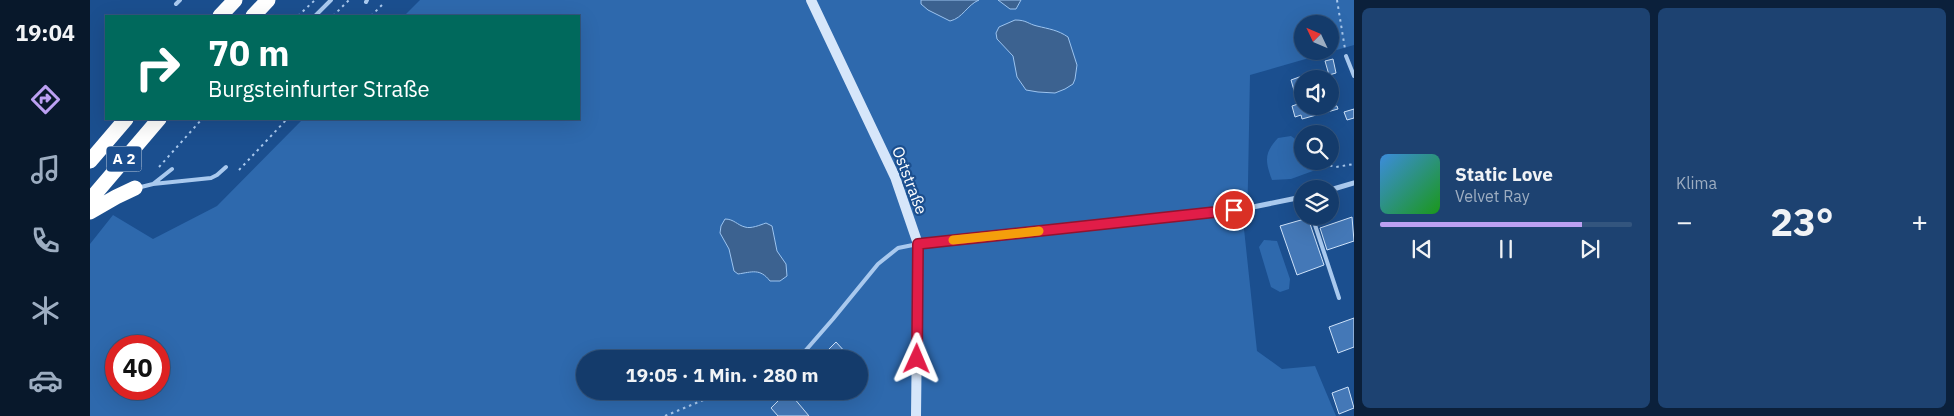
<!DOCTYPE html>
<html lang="de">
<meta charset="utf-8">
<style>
:root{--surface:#143b6b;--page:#1d4271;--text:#f1f3f6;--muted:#9dadc1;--line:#33557e;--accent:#bca0f2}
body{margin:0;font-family:"IBM Plex Sans",sans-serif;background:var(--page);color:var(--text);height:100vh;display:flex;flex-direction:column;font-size:19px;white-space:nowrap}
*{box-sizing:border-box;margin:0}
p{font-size:16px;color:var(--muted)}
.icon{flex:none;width:28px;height:28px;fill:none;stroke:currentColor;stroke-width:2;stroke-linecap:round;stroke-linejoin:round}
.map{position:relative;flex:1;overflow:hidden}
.sheet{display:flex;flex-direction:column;gap:8px;padding:8px;background:#0b203b;width:600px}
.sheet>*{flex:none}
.guide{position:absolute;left:15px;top:15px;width:475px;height:105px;border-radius:0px;box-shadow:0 5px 20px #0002,0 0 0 1px var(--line);background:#00695c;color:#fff;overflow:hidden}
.needle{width:32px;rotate:314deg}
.buttons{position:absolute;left:1204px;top:15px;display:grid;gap:10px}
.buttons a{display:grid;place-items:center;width:45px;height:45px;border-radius:50%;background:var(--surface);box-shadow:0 5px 20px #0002,0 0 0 1px var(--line);font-size:25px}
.speed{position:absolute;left:15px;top:335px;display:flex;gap:10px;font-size:25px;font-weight:700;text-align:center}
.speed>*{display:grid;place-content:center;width:65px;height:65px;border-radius:50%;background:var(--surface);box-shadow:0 5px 20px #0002,0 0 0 1px var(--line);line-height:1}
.speed .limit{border:8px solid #d22;background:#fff;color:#111}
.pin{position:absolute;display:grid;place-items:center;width:42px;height:42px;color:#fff;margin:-21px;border:2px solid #fff;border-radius:50%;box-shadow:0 1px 5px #0007}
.me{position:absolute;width:55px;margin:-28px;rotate:1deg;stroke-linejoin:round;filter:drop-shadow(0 0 4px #0008)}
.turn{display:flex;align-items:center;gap:18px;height:105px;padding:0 20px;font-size:22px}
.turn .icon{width:65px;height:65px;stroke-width:2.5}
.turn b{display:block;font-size:35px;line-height:42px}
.big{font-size:38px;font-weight:800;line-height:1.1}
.sheet .tile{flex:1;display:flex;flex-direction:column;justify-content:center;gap:8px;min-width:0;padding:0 18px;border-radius:8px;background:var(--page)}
.song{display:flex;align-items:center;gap:15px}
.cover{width:60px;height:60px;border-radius:8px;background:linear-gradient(135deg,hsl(210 70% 55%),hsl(120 70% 35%))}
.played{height:5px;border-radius:2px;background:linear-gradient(90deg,var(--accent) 80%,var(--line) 80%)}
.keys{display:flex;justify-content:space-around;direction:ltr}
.heat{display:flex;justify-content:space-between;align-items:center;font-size:28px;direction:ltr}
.sheet .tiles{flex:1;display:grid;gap:8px;grid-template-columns:repeat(2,1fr)}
.trip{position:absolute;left:486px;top:350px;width:292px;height:50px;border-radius:25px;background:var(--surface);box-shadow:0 5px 20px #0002,0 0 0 1px var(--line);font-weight:800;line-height:50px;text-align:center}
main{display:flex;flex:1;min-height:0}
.tabs{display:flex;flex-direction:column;width:90px;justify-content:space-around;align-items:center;background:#08182b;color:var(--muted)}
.tabs .icon{width:35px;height:35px}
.tabs .selected{color:var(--accent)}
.tabs b{font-size:22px;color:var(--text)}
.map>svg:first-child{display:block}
.green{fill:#2e69ad;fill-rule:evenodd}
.water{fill:#3c6290;stroke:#9cc4f0}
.building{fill:#4478b7;stroke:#cfe3fa}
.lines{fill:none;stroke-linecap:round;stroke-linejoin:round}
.path{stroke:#a9c9ee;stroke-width:2;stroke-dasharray:2.5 4;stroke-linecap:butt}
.lane{stroke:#a9c9ee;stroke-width:4}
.street{stroke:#a9c9ee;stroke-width:5}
.secondary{stroke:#d6e6fa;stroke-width:10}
.highway{stroke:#fff;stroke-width:15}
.route-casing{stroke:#92132f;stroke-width:12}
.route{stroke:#e11d48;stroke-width:9}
.slow{stroke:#f59e0b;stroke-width:9}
.labels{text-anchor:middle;stroke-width:4.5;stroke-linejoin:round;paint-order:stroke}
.shield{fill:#1b4f8f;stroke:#bbcadd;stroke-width:1}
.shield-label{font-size:15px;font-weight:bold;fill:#fff}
.street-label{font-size:16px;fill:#fff;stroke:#1b4f8f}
</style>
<main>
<nav class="tabs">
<b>19:04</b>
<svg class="icon selected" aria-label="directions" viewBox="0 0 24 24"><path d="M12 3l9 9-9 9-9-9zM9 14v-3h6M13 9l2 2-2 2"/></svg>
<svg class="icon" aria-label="music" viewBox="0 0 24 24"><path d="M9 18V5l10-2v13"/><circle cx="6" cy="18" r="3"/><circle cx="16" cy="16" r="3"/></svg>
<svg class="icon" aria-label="phone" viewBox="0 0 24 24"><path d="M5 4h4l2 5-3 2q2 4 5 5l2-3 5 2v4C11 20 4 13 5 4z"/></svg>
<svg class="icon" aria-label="climate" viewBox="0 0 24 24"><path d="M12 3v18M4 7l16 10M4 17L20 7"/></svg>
<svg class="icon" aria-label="car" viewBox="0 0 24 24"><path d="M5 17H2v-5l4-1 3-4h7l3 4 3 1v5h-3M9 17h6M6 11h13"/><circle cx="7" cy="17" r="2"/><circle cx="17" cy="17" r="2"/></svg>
</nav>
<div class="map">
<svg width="1264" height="416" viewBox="0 0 1264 416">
<rect width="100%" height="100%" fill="#1b4f8f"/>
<path class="green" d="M330,0H1264V45L1160,75L1158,182L1157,217L1154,229L1167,351L1192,369L1225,366L1246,416H0V244L23,215L63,239L127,206L213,119H489V16H314ZM1212,24H1240V51H1212ZM26,346H69V389H26ZM495,359H770V391H495Z
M1201,136L1212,144V161H1239L1242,164L1201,179L1182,180C1175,161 1174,153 1188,138Z
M1174,240L1187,241L1200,279L1199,289L1190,292L1181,287L1169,247Z"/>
<path class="water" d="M831,0H889C877,5 873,18 860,21L838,10L831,4Z
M908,0H931L926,9H920Z
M925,20C937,20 938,24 947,26C959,29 968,30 978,37L987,65L985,79L983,84L975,89L965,93L948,92L936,90L927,77L923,56L907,39L906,33L909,27Z
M635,219C644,219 647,225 655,227C661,229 670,225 676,223L682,226L687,251L696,264L697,276L690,281H680C670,268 662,272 648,274L644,271L639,249L630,233L631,226Z"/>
<path class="building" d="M1243,59L1246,73L1239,75L1235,61Z
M1212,76V106H1247L1248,109L1212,119L1211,115L1205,117L1202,106L1208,104L1201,80Z
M1264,109V118L1257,120L1254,112Z
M1262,217L1264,241L1237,250L1230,228Z
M1218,218L1234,265L1207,275L1190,226Z
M1264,318V347L1248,353L1239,327Z
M746,342L757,354L752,359H729Z
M1258,387L1264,408L1249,414L1242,393Z
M679,391H698L719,416H688L681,408L688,401Z"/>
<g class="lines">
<path class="path" d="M1247,0L1255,49
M208,16L225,0
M243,16L259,0
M281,16L292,5
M1221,161L1246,167L1264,164
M69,167L112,119
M149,170L197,119
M575,416L635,391"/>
<path class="lane" d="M276,2L277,0
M86,4L90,0
M225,16L241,0
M1256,56L1264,76
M63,184L82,169
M47,188L63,184L121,178L127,175L136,167
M1222,216L1249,298
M704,359L716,350L743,319L788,264L808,248L828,244"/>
<path class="street" d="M1240,190L1264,183
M828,244L1163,207L1212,197"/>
<path class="secondary" d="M721,0L805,177L828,244L826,416"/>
<path class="highway" d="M130,16L145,0
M163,16L178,0
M0,161L36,119
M0,200L69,119
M0,212L26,197L45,188"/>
</g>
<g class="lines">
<g class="route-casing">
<path id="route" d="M827,359L828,244L1144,210"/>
</g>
<use href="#route" class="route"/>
<path class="slow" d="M863,240L949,231"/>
</g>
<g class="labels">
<rect class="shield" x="16.5" y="146.5" width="35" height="25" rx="4"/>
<g class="shield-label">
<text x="34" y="164">A 2</text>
</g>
<g class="street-label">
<text transform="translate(820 180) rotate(69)" y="6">Oststraße</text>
</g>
</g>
</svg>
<div class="buttons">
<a><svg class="needle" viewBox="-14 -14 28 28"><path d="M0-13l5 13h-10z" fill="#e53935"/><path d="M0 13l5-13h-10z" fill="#9dadc1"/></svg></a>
<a><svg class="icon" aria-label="sound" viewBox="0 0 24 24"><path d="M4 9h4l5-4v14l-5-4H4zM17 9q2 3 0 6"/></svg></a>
<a><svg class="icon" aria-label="search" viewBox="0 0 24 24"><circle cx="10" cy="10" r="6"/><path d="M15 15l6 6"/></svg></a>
<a><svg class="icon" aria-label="layers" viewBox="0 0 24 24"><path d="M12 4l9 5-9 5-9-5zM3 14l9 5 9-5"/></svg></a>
</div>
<div class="speed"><div class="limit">40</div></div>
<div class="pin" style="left:1144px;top:210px;background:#d93025"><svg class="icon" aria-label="arrive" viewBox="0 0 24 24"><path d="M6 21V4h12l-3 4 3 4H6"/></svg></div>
<svg class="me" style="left:827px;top:359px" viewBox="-20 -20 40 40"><path d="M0-17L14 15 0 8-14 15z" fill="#e11d48" stroke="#fff" stroke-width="4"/></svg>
<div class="trip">19:05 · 1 Min. · 280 m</div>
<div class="guide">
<div class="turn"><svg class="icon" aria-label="right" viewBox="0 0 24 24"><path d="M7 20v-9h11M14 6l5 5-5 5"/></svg><div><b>70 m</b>Burgsteinfurter Straße</div></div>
</div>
</div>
<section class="sheet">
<div class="tiles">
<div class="tile">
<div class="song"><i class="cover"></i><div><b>Static Love</b><p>Velvet Ray</p></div></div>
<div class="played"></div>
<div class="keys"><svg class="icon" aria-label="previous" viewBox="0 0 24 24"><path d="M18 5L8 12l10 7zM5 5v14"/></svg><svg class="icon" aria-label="pause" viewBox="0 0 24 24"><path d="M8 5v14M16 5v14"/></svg><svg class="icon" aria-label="next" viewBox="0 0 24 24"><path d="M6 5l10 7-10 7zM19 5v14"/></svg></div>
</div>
<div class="tile"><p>Klima</p>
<div class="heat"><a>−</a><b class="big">23°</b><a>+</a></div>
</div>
</div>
</section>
</main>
